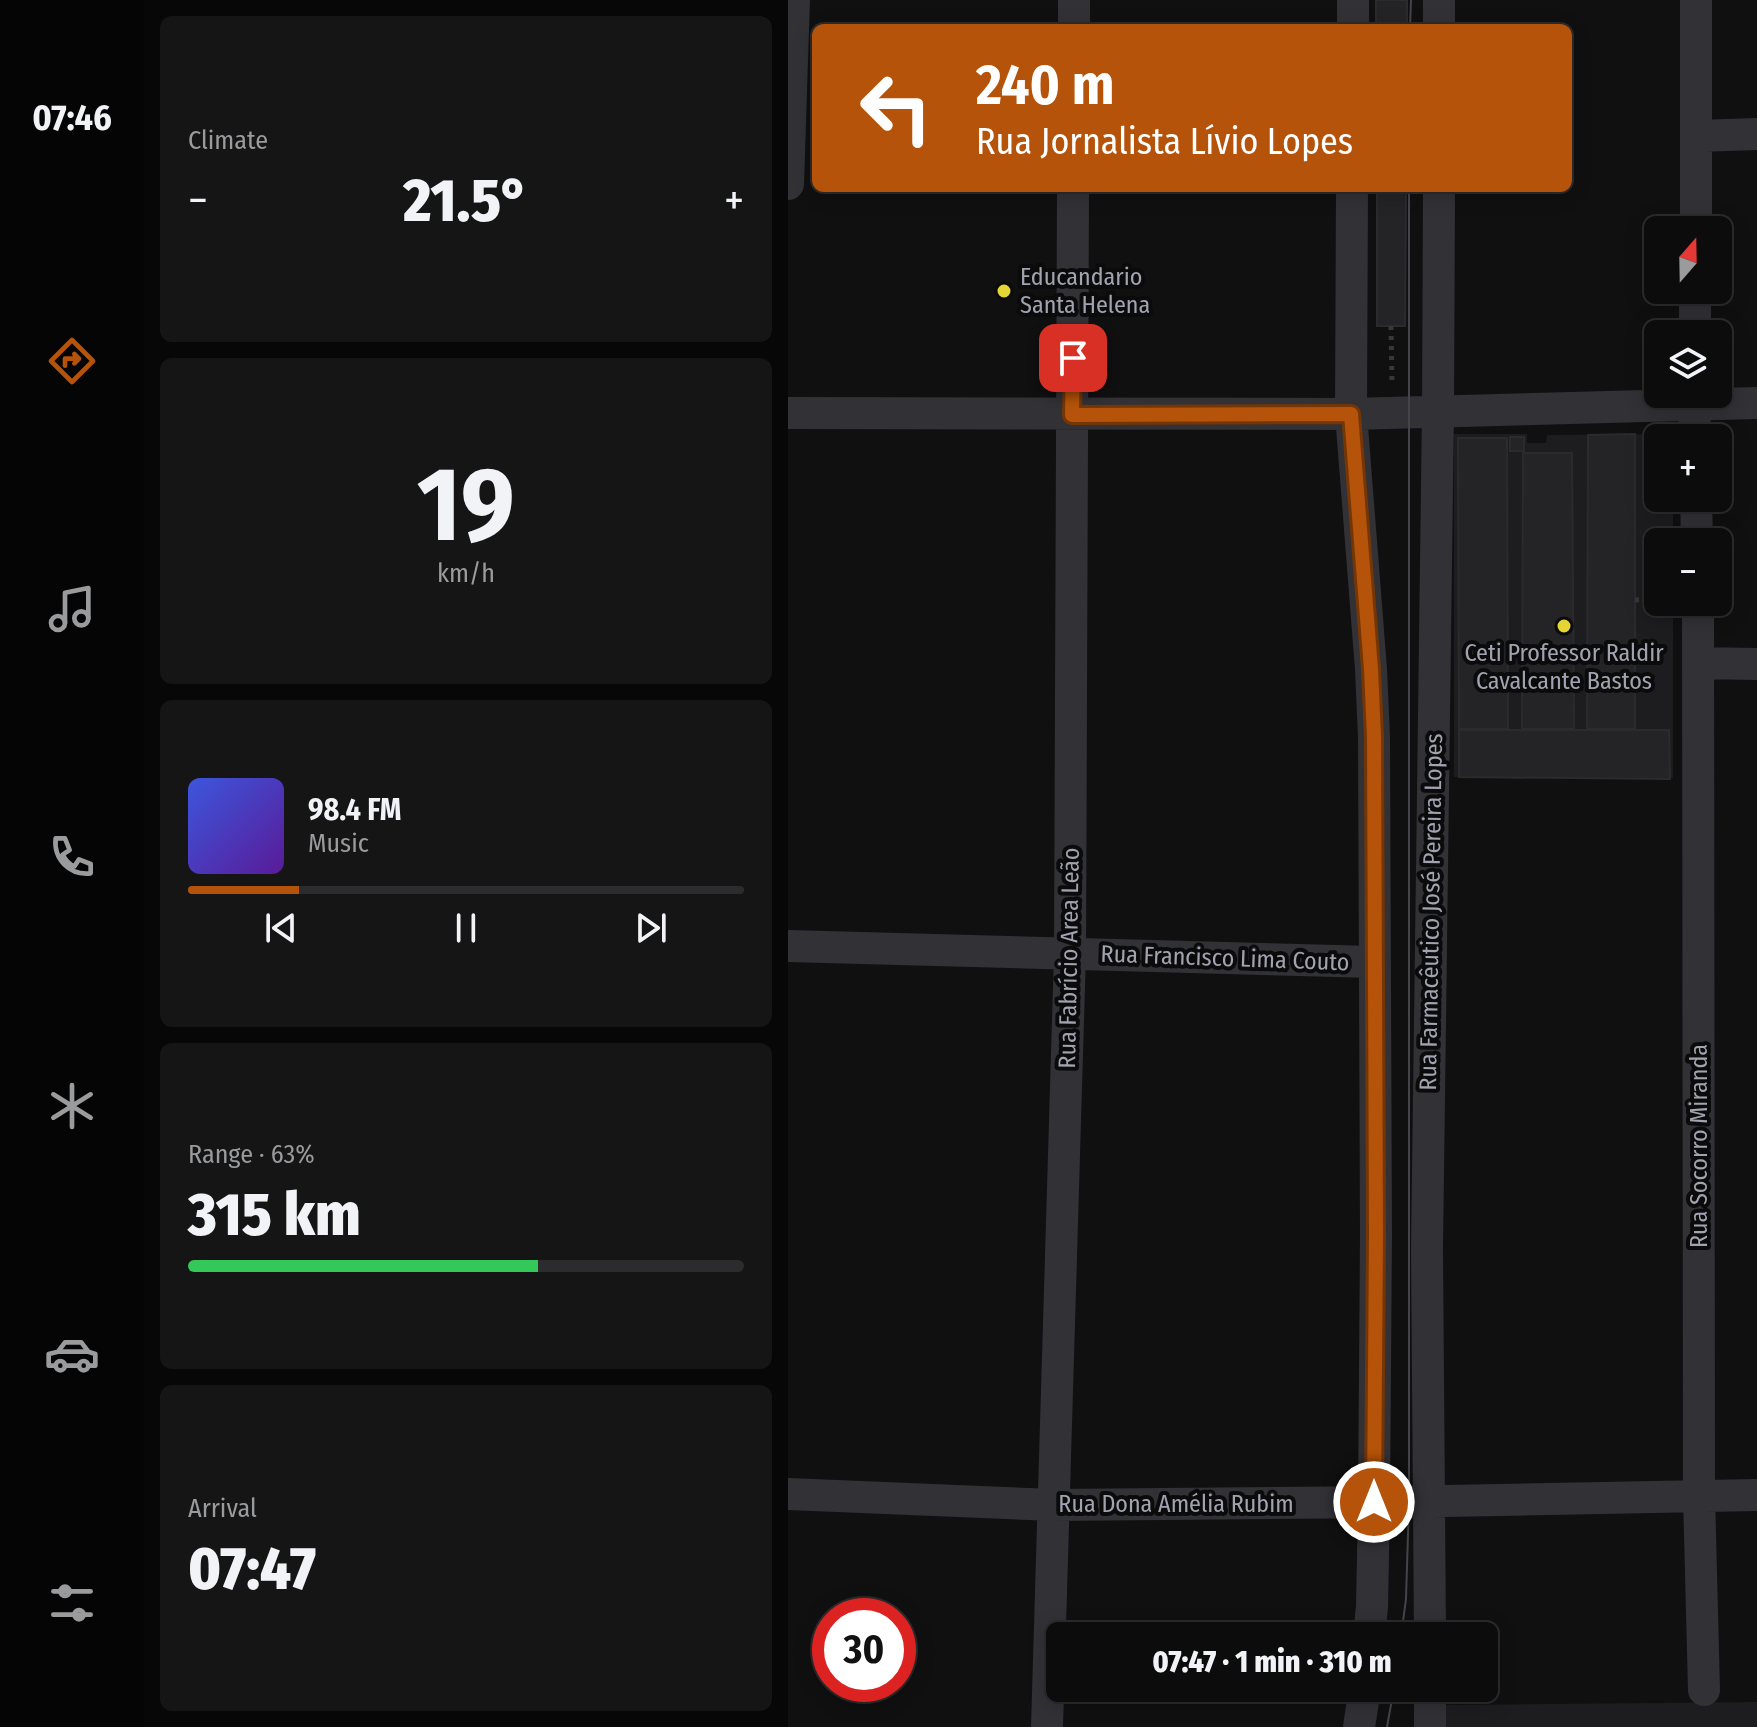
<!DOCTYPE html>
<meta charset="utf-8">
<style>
:root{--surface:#0c0c0d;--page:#151516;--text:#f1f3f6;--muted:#9a9b9d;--line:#2c2c2e;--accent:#b45309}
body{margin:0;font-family:"Fira Sans Condensed",sans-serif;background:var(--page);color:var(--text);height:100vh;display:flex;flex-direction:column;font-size:30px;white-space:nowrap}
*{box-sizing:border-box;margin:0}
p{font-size:26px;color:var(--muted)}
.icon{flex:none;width:44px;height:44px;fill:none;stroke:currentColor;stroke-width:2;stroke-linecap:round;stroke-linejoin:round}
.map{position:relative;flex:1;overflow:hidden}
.side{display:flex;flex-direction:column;gap:16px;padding:16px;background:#070707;width:644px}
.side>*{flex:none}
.banner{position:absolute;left:24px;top:24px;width:760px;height:168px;border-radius:12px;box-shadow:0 4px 20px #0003,0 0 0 2px var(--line);background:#b45309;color:#fff;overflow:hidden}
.needle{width:52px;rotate:20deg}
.controls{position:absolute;left:856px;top:216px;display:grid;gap:16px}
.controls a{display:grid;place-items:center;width:88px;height:88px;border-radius:12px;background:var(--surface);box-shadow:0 4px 20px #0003,0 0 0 2px var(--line);font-size:40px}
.speed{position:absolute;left:24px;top:1598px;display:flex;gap:16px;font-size:40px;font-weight:700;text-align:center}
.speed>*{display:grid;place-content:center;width:104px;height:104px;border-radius:50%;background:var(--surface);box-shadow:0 4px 20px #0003,0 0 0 2px var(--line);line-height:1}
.speed .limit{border:12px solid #d22;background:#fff;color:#111}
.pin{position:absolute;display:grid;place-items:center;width:68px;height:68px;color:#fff;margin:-34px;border-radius:16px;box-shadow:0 4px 12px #0006}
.me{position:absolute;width:88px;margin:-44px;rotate:0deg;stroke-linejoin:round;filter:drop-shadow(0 0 6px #0008)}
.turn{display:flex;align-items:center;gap:28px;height:168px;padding:0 32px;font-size:36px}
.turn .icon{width:104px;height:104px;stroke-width:2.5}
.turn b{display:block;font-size:56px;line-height:68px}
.big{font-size:60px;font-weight:800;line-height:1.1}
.side .tile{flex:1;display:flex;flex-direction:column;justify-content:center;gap:12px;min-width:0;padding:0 28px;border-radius:12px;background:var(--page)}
.side .dial{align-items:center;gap:0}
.dial b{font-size:104px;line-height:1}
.song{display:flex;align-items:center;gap:24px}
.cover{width:96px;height:96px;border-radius:12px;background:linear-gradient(135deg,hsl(230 70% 55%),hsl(270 70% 35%))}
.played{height:8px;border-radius:4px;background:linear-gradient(90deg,var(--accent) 20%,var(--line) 20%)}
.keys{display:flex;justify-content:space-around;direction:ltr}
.heat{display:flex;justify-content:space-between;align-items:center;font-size:44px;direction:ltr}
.charge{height:12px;border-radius:6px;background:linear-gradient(90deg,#34c759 63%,var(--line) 0)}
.trip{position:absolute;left:258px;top:1622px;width:452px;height:80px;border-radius:12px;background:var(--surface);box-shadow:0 4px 20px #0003,0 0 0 2px var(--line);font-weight:800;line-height:80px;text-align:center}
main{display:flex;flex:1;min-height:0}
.menu{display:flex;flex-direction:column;width:144px;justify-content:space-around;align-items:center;background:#050505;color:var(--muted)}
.menu .icon{width:56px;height:56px}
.menu .current{color:var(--accent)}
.menu b{font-size:36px;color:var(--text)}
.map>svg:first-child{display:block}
.built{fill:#1d1c1e}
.building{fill:#242325;stroke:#2b2a2d;stroke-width:2}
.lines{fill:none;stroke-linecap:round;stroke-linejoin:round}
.path{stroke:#37383d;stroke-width:5;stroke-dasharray:4 6;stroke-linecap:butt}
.minor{stroke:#323136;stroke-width:32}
.tram{stroke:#44444b;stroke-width:2}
.route-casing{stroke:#753606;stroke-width:20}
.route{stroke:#b45309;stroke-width:14}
.poi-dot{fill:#e4d535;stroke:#0b0b0c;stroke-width:3}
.labels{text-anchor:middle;stroke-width:8;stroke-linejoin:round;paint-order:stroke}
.poi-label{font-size:24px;fill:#a2a3b1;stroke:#0b0b0c;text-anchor:start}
.street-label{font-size:24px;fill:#a2a3b1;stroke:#0b0b0c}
</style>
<main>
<nav class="menu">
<b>07:46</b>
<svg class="icon current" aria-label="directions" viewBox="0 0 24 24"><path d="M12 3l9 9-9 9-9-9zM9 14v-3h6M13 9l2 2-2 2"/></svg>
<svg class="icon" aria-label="music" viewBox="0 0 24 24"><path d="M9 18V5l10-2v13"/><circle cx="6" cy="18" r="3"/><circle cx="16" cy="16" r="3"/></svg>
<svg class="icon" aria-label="phone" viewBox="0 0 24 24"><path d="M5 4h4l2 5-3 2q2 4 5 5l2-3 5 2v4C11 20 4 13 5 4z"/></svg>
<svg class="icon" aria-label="climate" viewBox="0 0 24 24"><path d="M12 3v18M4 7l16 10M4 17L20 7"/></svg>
<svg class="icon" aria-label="car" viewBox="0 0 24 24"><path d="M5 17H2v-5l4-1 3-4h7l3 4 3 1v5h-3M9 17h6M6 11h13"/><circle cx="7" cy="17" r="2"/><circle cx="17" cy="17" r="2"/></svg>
<svg class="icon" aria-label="filters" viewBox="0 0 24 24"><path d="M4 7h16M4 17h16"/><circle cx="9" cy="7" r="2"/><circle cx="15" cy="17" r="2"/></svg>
</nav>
<section class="side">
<div class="tile"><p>Climate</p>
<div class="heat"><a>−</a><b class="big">21.5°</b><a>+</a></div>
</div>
<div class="tile dial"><b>19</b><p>km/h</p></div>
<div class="tile">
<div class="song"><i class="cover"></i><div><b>98.4 FM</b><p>Music</p></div></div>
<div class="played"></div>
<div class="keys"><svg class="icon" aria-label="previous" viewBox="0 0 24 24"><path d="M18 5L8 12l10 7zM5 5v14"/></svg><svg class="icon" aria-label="pause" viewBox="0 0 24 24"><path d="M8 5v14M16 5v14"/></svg><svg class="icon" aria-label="next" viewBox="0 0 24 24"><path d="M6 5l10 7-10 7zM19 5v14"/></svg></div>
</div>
<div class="tile"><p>Range · 63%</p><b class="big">315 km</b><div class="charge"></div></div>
<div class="tile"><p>Arrival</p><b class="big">07:47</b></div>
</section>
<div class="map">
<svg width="969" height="1727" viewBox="0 0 969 1727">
<rect width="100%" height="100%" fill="#101011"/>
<path class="built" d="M666,434H739V443H758L759,435L885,434V438H870V498H885V542H870V602H885V778L666,777Z
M969,1702V1727H653L654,1705Z"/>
<path class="building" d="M588,0H619V28H588Z
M589,188H618L617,326H589Z
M847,434V729H799L800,435Z
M722,437H736V451H722Z
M670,438H719L720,729H671Z
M735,453H784L786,729H734Z
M671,730H881L882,779L671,777Z"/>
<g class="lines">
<path class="path" d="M603,326L604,383
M847,600L870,599"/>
<path class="minor" d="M565,0V28
M286,28V0
M651,28V0
M909,136L969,134
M0,184L6,0
M564,188L563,414L583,669L586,737L588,1234L586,1502L584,1607L581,1636
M908,230V0
M907,334V290
M906,394L907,438
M0,413L563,414L969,403
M908,498L909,542
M910,602L911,1495L916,1690
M911,663L969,664
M0,946L586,962
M0,1494L266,1505L604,1502L969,1495
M642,1636L639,1249L650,411L651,188
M642,1688V1727
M259,1727L282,953L285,188
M571,1727L577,1688"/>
<path class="tram" d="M622,28L623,0
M613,1636L618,1599L621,1501V188
M599,1727L606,1688"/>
</g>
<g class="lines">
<g class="route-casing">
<path id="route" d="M285,358L284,415L563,414L583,669L586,737L588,1234L586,1502"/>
</g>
<use href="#route" class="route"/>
</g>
<g class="poi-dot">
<circle cx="216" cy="291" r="8"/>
<circle cx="776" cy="626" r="8"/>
</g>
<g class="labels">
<g class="poi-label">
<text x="232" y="285">Educandario<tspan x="232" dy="28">Santa Helena</tspan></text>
<text x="776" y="661" text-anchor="middle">Ceti Professor Raldir<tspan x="776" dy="28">Cavalcante Bastos</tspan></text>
</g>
<g class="street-label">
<text transform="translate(643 912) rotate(-89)" y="8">Rua Farmacêutico José Pereira Lopes</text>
<text transform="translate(281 958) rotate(-89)" y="8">Rua Fabrício Area Leão</text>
<text transform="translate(437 958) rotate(2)" y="8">Rua Francisco Lima Couto</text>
<text transform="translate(911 1146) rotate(-90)" y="8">Rua Socorro Miranda</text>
<text x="388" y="1512">Rua Dona Amélia Rubim</text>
</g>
</g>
</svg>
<div class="controls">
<a><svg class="needle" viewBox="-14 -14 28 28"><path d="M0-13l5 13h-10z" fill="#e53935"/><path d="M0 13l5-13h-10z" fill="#9a9b9d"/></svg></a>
<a><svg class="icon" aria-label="layers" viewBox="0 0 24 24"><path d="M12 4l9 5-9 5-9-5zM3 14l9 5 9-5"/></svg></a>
<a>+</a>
<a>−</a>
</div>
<div class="speed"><div class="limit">30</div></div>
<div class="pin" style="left:285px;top:358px;background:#d93025"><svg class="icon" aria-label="arrive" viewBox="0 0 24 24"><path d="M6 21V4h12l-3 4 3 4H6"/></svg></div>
<svg class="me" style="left:586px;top:1502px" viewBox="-20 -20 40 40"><circle r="17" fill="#b45309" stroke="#fff" stroke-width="3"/><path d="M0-11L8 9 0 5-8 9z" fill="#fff"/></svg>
<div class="trip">07:47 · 1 min · 310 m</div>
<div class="banner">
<div class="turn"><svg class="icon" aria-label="left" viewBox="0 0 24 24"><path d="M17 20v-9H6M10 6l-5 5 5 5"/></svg><div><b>240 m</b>Rua Jornalista Lívio Lopes</div></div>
</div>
</div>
</main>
